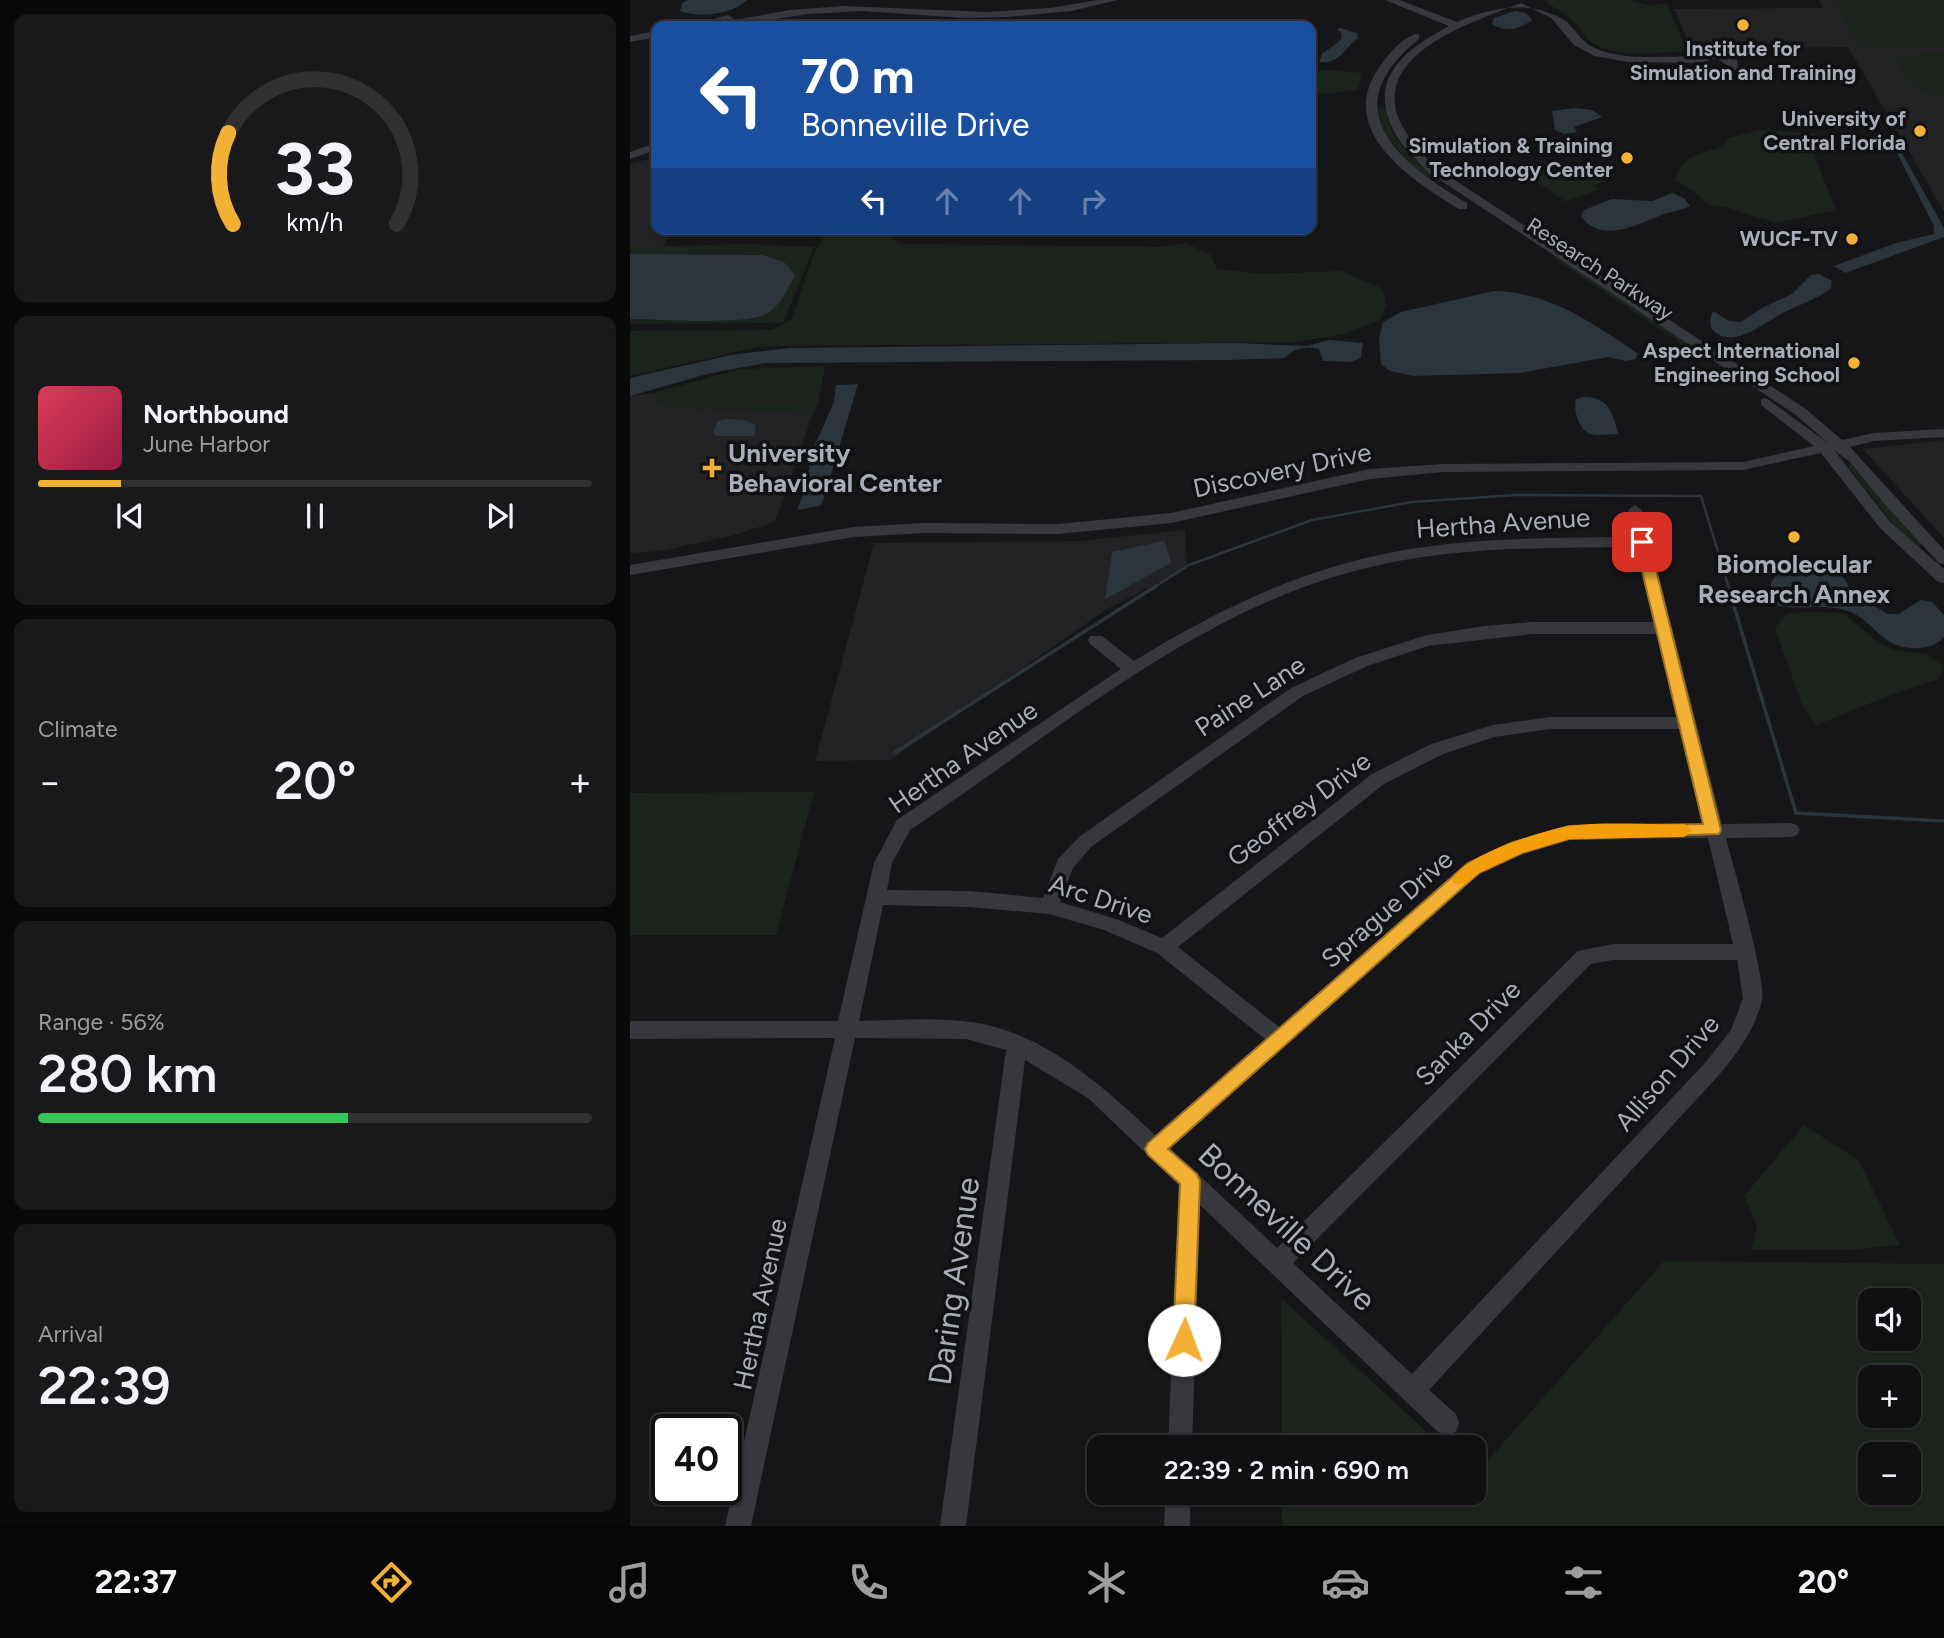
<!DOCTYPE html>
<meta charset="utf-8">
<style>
:root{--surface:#101012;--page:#19191b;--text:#f1f3f6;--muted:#9c9d9f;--line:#303032;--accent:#f2b134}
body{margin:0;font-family:Figtree,sans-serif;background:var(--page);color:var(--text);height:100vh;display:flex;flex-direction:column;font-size:26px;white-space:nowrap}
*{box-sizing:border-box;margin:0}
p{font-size:23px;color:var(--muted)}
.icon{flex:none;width:38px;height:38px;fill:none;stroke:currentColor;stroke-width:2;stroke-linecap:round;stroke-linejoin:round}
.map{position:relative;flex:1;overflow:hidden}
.sheet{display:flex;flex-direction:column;gap:14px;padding:14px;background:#09090a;width:630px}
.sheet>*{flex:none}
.hud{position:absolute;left:21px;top:21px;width:665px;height:214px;border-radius:14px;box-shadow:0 2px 5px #0004,0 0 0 2px var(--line);background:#1a4fa0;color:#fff;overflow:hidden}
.fabs{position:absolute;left:1228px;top:1288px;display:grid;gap:14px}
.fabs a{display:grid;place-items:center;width:63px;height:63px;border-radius:14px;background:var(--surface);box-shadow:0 2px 5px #0004,0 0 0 2px var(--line);font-size:35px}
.speed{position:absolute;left:21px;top:1414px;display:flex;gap:14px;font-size:35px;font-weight:700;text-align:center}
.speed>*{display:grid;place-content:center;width:91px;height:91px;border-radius:50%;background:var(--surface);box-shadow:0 2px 5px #0004,0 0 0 2px var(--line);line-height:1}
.speed .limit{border:4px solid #111;border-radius:10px;background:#fff;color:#111}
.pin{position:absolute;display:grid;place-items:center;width:60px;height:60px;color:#fff;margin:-30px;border-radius:14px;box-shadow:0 4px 10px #0006}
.me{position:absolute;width:77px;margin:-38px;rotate:2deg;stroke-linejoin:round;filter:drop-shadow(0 0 5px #0008)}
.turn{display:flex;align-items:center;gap:24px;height:147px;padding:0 35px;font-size:32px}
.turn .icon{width:91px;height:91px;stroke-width:2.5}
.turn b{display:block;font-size:49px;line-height:60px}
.lanes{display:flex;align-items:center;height:66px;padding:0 35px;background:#0003;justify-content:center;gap:35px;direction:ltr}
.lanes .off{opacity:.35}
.big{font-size:52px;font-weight:600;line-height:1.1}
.sheet .widget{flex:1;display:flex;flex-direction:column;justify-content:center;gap:10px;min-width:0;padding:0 24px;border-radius:14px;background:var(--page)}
.sheet .dial{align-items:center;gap:0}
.dial svg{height:182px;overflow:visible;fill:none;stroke:var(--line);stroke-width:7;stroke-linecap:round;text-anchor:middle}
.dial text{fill:var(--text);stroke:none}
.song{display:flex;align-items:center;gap:21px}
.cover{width:84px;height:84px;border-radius:10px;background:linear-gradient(135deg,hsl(350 70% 55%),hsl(340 70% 35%))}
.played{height:7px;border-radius:4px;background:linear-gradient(90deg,var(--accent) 15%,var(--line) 15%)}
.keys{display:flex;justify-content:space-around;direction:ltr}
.heat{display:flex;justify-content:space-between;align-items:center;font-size:38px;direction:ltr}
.charge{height:10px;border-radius:5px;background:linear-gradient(90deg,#34c759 56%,var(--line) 0)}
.trip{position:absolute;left:457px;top:1435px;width:399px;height:70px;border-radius:14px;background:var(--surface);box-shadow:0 2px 5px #0004,0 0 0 2px var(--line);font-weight:600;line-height:70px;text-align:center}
.tabs{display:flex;height:112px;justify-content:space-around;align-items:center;background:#060607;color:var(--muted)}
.tabs .icon{width:49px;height:49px}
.tabs .on{color:var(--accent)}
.tabs b{font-size:32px;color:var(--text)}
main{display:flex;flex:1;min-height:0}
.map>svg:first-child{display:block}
.built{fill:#222225}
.green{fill:#1c231d;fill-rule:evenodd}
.water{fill:#2c353c}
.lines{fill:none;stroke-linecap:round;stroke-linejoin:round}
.stream-far1{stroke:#2c353c;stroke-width:2.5}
.stream{stroke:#2c353c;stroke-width:3.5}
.minor{fill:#37383d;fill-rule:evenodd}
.route{fill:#f2b134;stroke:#9d7322;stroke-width:2}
.slow{fill:#f59e0b}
.poi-dot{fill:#f2b134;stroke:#111113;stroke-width:2.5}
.labels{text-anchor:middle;stroke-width:7;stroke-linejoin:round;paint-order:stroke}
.far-poi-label{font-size:21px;font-weight:bold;fill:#a8adb8;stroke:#111113;text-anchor:end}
.far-street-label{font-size:21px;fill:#a8adb8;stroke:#111113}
.poi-label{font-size:26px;font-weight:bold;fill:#a8adb8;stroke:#111113;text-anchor:start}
.street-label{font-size:26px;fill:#a8adb8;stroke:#111113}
.near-street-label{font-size:32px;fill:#a8adb8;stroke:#111113}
</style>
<main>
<section class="sheet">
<div class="widget dial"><svg viewBox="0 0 100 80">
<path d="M14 69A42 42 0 1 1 86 69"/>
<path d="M14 69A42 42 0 0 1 12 29" stroke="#f2b134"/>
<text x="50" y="56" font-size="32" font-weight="700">33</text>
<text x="50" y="72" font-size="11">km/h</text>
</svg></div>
<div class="widget">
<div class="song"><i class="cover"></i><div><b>Northbound</b><p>June Harbor</p></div></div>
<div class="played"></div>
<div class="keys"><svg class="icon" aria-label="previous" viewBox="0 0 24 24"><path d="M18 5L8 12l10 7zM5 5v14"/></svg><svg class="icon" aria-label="pause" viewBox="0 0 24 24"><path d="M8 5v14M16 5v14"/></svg><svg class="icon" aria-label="next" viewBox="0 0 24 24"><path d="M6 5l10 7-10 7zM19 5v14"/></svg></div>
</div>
<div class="widget"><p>Climate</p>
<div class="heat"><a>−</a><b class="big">20°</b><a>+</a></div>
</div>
<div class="widget"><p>Range · 56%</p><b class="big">280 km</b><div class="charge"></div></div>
<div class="widget"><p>Arrival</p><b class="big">22:39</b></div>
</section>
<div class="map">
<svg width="1314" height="1526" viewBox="0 0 1314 1526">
<rect width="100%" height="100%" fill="#161618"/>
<path class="built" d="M1189,0H1314V212L1218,47L1061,49L1044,9L1193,8Z
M26,157V229H42L29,256H0V164Z
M24,393L26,403L41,407L183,414L145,522L101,536L30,551L0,553V396Z
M1314,440V538L1233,449Z
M555,530L557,568L477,609L261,760L185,761L244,543L450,541Z"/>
<path class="green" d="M917,0H999L1016,5L1037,4L1057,51C1028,52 985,60 960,41C954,36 951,29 946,24C937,14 926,8 914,2Z
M1202,0H1314V46H1230Z
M1302,52L1314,53V99L1282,85L1265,60V58Z
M699,70L732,73L728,90L681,95V71Z
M753,107L756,108C757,140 787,162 810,180L809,182C792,180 762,146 754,130C751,124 749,116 747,109Z
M1130,130L1182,133L1198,141L1185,154V158L1206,210L1146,223L1095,207L1079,205L1063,191L1045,180C1056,143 1088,159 1099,138Z
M917,161L931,170L950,164L977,180L964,185L968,190L931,203L935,201L900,177L899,167Z
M198,229H253L269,244L532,247L555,243L581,255L587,269L630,274L711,271L753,289L756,306L750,320L714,334L664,342L151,346L128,347L0,376V331L142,330L162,319L182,258Z
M115,244L184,247L153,323L0,324V247Z
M923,258H929L1068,349L1061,350Z
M195,366L188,403L183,414L41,407L26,403L24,393L110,369Z
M1221,464L1291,543V546H1286L1264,526L1218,466Z
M1179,612L1212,613L1254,646L1268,651L1296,654L1313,666L1309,679L1268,692L1186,725L1172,705L1145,628L1156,614Z
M184,792L146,935H0V793Z
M1174,1125L1229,1161L1270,1245L1217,1250H1121L1127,1226L1114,1196Z
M1034,1261L1314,1264V1526H652V1493H844V1476ZM1241,1300H1279V1339H1241ZM1241,1377H1279V1416H1241ZM1241,1454H1279V1493H1241Z
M651,1298L813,1447H652Z"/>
<path class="water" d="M58,0H117C102,15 69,18 50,11L52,3Z
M885,11L896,13L902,20C891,29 874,33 862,24L864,18Z
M710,28L727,33L728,38C714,48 709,65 689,62L692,54L711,40L712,34L707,29Z
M945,108L962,110L972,117L944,127L947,132L934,134L925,130L922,111Z
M1257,134L1264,139L1314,228V237L1215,273L1204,266L1266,243L1304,234V226Z
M1042,193L1054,198L1060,206C1051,210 1043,211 1034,214C1008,224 972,245 951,216L954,210L982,199L1022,201Z
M0,254L132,255L154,262L165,275C158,288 150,307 136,314C111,326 31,319 0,319Z
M1189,274L1202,281L1201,288C1186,300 1170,304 1153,313C1135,322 1104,350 1084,331C1078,325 1080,318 1083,311L1099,321L1111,322L1132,308L1162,294L1181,275Z
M864,291C920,292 962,323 1007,353L1006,359L996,361L978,357L890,373L783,376L760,371L751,364L749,338L753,322L771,312Z
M699,340L733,343L731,358L721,362L693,361L689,349C675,346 664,348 655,358L598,360L135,363L77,374L0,396V378L101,355L159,348L606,343L677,346Z
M228,384L193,501L190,506L167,510L176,488L181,454L204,402L206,385Z
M954,397C979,397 983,413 988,434C980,434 967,436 960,434C948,429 943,409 946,399Z
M95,419L114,420L126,425L124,436H86L83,433L88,421Z
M534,541L541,563L475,599L482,552Z
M1152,567H1162L1179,574C1196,565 1217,572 1221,592L1258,614H1268L1291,600L1302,602L1314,615V637C1308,644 1300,647 1290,648C1247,651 1247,617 1211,609C1188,604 1164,611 1141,604V582Z"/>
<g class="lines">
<path class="stream-far1" d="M523,588L559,565L682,520L782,502L886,495L1071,496L1099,588"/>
<path class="stream" d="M1098,586L1166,813L1314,821
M264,753L526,586"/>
<path class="minor" d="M468,0H488L441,11L377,17L334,18L232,11L178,14L102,26H84L87,23L57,26L98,15L103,18L99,21L160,10L214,6L355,12L420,8Z
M755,0H769L827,22C864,6 902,0 936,21C949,34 953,45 972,51C1003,61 1038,55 1070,57C1082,49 1094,54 1107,60L1108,69C1092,77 1076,77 1064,63L997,62L965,56L944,45L921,18L891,3C849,20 758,47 765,105C768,130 791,150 806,168L1176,409L1212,440L1244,433L1314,429V437L1244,441L1220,447L1314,550V564L1309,563L1258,508L1220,462L1204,450L1260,522L1314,569V583L1308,582L1250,528L1191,453L1113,470L813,472L740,479L541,523L428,534L294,533L224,537L0,575V565L224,527L294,523L428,524L541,513L740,469L813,464L1113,462L1184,446L1131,405V399L1136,398L1198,443L1166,415L798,172C788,161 774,149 766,135C735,80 773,51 819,26ZM1080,59H1088L1098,66L1085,68L1075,63Z
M26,31V37L0,42V36Z
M785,34L789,35V39C702,109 768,162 837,203V209H829C785,182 707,133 747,71C756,57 769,40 785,34Z
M26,143V150L0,159V152Z
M1005,505L1012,510L1092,824L1161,823L1167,825L1170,830L1167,835L1161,837L1096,838C1103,866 1137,980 1132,1001C1124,1031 1108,1052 1089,1075L799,1390L826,1414L829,1423L826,1432L817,1435L808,1432L570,1205L562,1447H538L549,1185L458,1098L395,1060L336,1526H310L376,1050L336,1039L225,1038L121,1526H95L205,1038L0,1039V1021H208L244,863L267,820L491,669L460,644L458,640L460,636H472L504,661C584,612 670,569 764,552C843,537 924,538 1004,537L998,510ZM1007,547L1025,622H902L855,626L797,635L725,658L661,688L449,837L428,859L413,898L340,891L257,890L262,863L280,830C422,736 564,611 732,569C822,546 915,548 1007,547ZM902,634H1028L1048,717H920L863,725L801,744L742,774L532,938L486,919L430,902L443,868L461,847L673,696L737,666L798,646ZM920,729H1051L1074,824L939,826L881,843L836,863L649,1027L548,947L754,784L813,754L864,737ZM1078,838L1103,944H983L948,951L647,1248L540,1148L850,873L892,854L939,840ZM253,905L340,907L419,914L474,930L527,953L635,1039L525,1135C474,1087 414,1032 341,1022C304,1017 265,1020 229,1021ZM983,960H1107L1113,998L1101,1030L1075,1063L782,1374L663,1263L961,964Z
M536,1493H560V1526H534Z"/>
</g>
<path class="route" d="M1012,537L1019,542L1091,830L1089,834L939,839L892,853L849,873L538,1149L567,1174L570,1181L564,1340L561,1348L554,1351L546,1348L543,1340L550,1184L518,1155L515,1149L518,1143L838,863L881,843L939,826L1073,824L1005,542Z"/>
<path class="slow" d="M1054,824L1063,830L1054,837L939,839L892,853L849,873L836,884H824L822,880C835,854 911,831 939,826C975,821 1018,825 1054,824Z"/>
<g class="poi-dot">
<circle cx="1113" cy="25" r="7"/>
<circle cx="1290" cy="131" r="7"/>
<circle cx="997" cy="158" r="7"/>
<circle cx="1222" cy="239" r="7"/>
<circle cx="1224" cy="363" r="7"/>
<path d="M78.5 457.5h7v7h7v7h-7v7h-7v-7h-7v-7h7z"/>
<circle cx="1164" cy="537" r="7"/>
</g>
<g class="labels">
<g class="far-poi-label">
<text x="1113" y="56" text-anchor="middle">Institute for<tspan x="1113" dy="24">Simulation and Training</tspan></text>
<text x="1276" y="126">University of<tspan x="1276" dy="24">Central Florida</tspan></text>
<text x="983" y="153">Simulation &amp; Training<tspan x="983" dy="24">Technology Center</tspan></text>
<text x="1208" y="246">WUCF-TV</text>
<text x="1210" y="358">Aspect International<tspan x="1210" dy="24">Engineering School</tspan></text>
</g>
<g class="far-street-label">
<text transform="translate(970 269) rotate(33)" y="7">Research Parkway</text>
</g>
<g class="poi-label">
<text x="98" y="462">University<tspan x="98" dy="30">Behavioral Center</tspan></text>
<text x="1164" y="573" text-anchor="middle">Biomolecular<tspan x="1164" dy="30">Research Annex</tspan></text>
</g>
<g class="street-label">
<text transform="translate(652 470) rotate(-12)" y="9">Discovery Drive</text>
<text transform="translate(873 523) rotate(-4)" y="9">Hertha Avenue</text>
<text transform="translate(620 696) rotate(-33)" y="9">Paine Lane</text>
<text transform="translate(333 757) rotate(-35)" y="9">Hertha Avenue</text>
<text transform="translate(669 809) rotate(-37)" y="9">Geoffrey Drive</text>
<text transform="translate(471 899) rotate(18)" y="9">Arc Drive</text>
<text transform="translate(757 909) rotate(-41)" y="9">Sprague Drive</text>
<text transform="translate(838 1033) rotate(-45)" y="9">Sanka Drive</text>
<text transform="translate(1037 1073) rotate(-49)" y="9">Allison Drive</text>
<text transform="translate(130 1304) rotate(-78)" y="9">Hertha Avenue</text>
</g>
<g class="near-street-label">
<text transform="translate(657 1227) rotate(43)" y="11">Bonneville Drive</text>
<text transform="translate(324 1281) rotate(-82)" y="11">Daring Avenue</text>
</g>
</g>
</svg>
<div class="fabs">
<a><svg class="icon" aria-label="sound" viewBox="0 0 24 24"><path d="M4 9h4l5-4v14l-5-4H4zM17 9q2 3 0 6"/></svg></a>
<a>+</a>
<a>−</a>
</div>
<div class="speed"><div class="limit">40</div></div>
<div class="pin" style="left:1012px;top:542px;background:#d93025"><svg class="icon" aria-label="arrive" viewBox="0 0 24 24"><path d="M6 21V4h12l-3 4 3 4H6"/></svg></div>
<svg class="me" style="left:554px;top:1340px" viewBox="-20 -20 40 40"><circle r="19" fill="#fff"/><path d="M0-13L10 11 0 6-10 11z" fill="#f2b134"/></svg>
<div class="trip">22:39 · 2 min · 690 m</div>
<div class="hud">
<div class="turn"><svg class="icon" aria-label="left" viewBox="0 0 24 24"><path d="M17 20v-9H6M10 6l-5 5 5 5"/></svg><div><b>70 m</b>Bonneville Drive</div></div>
<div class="lanes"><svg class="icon" aria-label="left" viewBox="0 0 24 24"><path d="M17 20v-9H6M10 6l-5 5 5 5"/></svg><svg class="icon off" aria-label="ahead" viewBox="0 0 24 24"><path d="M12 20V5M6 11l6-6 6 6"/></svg><svg class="icon off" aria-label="ahead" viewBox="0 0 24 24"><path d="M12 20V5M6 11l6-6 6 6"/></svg><svg class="icon off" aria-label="right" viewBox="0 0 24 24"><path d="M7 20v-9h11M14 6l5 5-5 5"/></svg></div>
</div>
</div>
</main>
<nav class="tabs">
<b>22:37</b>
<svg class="icon on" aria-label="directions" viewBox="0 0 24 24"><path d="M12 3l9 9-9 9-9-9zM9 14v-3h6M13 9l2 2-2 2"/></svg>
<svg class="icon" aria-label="music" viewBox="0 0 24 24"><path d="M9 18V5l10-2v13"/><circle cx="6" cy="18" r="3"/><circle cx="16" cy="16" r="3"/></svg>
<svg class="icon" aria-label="phone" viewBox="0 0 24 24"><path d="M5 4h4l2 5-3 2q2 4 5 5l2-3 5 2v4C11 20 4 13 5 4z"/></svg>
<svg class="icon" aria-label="climate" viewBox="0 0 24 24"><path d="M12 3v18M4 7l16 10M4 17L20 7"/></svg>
<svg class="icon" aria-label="car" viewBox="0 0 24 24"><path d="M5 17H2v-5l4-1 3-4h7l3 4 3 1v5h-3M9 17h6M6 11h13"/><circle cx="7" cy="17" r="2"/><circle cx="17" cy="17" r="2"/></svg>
<svg class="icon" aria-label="filters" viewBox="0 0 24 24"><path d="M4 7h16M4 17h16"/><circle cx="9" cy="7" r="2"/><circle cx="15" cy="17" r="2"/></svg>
<b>20°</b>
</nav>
